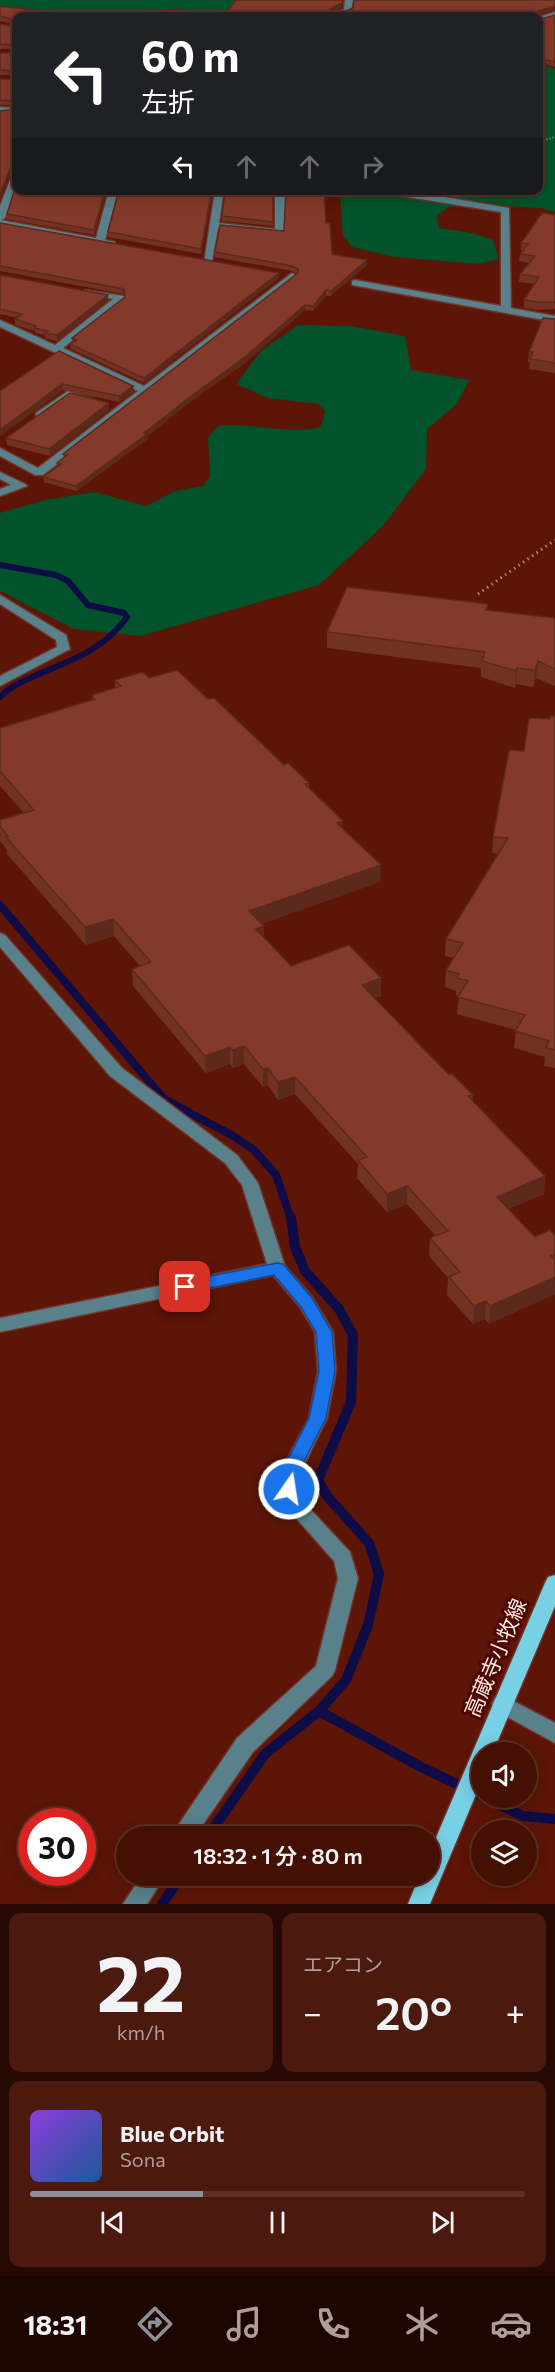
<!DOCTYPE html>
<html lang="ja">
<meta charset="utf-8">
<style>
:root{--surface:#451004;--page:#4c190e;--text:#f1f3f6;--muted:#b09d9a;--line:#5d3026;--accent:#8c9099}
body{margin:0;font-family:Commissioner,"Noto Sans JP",sans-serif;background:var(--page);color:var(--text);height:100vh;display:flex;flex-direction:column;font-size:22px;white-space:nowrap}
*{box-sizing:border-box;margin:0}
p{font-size:20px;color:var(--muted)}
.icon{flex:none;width:33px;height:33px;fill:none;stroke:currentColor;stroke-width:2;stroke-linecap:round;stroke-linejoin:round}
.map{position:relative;height:1904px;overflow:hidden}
.details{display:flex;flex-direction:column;gap:9px;padding:9px;background:#260902;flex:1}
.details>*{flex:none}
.hud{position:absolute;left:12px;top:12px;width:531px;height:183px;border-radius:12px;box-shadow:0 3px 15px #0003,0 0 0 2px var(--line);background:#202124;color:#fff;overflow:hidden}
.controls{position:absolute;left:471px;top:1742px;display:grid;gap:12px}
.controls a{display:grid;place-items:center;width:66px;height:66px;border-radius:50%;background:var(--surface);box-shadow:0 3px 15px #0003,0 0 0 2px var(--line);font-size:30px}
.speed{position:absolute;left:18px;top:1808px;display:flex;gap:12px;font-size:30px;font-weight:700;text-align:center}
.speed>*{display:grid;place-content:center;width:78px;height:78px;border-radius:50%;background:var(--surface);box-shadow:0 3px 15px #0003,0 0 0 2px var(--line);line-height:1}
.speed .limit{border:9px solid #d22;background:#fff;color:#111}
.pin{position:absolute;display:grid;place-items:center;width:51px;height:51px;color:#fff;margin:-26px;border-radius:12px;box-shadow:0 3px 9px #0006}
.me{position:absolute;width:66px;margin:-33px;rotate:13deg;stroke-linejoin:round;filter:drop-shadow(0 0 4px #0008)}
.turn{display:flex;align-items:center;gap:21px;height:126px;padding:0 30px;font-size:27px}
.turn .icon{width:78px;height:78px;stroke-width:2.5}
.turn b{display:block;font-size:42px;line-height:51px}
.lanes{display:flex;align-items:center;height:57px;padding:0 30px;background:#0003;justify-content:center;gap:30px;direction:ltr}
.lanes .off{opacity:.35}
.big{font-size:45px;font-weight:600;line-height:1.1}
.details .widget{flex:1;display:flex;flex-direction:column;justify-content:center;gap:9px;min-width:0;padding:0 21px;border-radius:12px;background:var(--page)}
.details .dial{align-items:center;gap:0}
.dial b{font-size:78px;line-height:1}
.song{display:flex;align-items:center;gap:18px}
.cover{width:72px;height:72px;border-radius:9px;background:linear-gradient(135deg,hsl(270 70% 55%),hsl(210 70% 35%))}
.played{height:6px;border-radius:3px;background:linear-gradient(90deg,var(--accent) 35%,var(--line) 35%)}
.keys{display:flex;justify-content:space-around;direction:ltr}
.heat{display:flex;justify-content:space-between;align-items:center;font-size:33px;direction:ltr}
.details .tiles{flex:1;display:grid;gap:9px;grid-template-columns:1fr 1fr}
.widget:last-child{grid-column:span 2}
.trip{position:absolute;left:116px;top:1826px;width:324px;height:60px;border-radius:30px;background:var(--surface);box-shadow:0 3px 15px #0003,0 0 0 2px var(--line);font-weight:600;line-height:60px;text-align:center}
.dock{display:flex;height:96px;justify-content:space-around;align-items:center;background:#1c0602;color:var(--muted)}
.dock .icon{width:42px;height:42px}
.dock .current{color:var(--accent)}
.dock b{font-size:27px;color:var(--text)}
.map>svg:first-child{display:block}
.green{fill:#00532a}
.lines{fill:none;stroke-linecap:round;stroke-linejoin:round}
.stream-far2{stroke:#0d0c47;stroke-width:6}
.stream-far1{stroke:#0d0c47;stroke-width:8}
.stream{stroke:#0d0c47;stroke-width:10}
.minor-casing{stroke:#733326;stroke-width:3}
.major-casing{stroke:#733326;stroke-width:3}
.path-far1{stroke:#b1857c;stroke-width:2;stroke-dasharray:1 2;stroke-linecap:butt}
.path{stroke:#b1857c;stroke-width:3;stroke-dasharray:1.5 4;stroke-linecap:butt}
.minor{fill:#58818b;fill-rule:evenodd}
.major{fill:#77d0e4;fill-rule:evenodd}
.wall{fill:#713224}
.shaded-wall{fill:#5c291d}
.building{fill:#833a2a;stroke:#5c291d;stroke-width:1.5}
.route{fill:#1a73e8;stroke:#114b97;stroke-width:1.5}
.labels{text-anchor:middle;stroke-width:6;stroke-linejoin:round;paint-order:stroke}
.near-street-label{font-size:21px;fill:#ffece8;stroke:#500700}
</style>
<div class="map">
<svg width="555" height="1904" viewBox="0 0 555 1904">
<rect width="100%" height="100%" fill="#5c1506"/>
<path class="green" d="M0,0H278L228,15L168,12L68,16L0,9Z
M539,59V63L555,69V212L541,208L492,205L448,207L437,216L439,228L472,233L493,240L499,259L479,264L394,257L352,247L343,235L340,191L538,190Z
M298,325L350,326L405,336L411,370L469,380L457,404L427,429L426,469L383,526L319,585L140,636L74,629L0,591V513L45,500L94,492L146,506L175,491L203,486L210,476L208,438L218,426C253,422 287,435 321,427L325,411L319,404L268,398L236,384L261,351Z"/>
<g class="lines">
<path class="stream-far2" d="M0,565L56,575L68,581L88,605L124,613L127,617C105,648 75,659 41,673C26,680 12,685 0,697"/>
<path class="stream-far1" d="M0,905L164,1099L235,1137L254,1150L276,1175L291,1219"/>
<path class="stream" d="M319,1711L421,1767L482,1796
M484,1797L523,1816L555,1819
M208,1836L265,1754L319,1711L346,1680L368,1625L379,1574L369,1543L327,1496L318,1480L351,1402L353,1335L339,1309L305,1271L295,1247L291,1217
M162,1904L182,1875"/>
<g class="minor-casing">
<path id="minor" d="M345,0H353L351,12L338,16H329L344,9Z
M555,12V17L538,22V17Z
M0,107L16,108V112L0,113Z
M16,172V186L5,218L1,220L96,238L109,190H118L105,240L115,242V246L0,226V206L12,175Z
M215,190H224L219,223L275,229V190H285V232L280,235L218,228L212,261L204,263Z
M403,190L509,208L511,308L555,316V322L352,285V281L355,280L501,306V212L389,194L384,191Z
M292,273L297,276L295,278L43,475H35L0,456V448L38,468L138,391L0,327V320L55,345L113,299L85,294V290L124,296V300L63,348L144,386Z
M68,391L92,399L87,402L70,398L44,417H36V413Z
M0,472L25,484L27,486L0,496V489L11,485L0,479Z
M0,595L66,635L70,649L0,686V676L57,647L56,640L0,604Z
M0,933L5,935L122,1068L237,1155L258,1183L285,1266L312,1297L333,1332L336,1371L327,1418L298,1477L300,1498L350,1552L358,1578L335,1670L332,1676L253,1752L195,1836H171L237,1738L316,1666L338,1578L334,1561L281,1501L278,1477L309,1418L318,1371L315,1332L300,1307L273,1275L0,1332V1318L267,1264L242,1185L225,1163L110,1076L0,947Z
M502,1695L555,1723V1743L495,1710L492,1704L495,1698Z
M142,1875H166L147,1904H123Z"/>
</g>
<g class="major-casing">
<path id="major" d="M555,1575V1606L493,1752H482V1780L430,1904H408L420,1875H429V1854L545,1583L548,1577Z"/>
</g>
<path class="path-far1" d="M538,142L555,137"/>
<path class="path" d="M478,594L555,540"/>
<use href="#minor" class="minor"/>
<use href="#major" class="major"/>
</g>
<path class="wall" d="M0,6L85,16H16V108V106L0,105V79H16V75H0V53H16V49H0V24L15,27L16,25L0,21Z
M555,15V66L553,67L546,64L538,66V20Z
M107,190L94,235L7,219V214Z
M213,190L201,254L108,237V232Z
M273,190V226L222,221V216Z
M555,215V309L537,310L524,308V300L534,284L519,282L520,274L529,263L519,261L520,254L522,251H521V243Z
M0,223L279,278L144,383L71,349L70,344L72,343V338L125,297L124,294L0,271Z
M326,223L332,254L367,260V265L331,296H326L313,311L305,310L246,362L186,405L148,436V439L76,491L44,482L43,477L57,467V463L64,458L63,454L297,274L292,271L215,257V252L284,231Z
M0,275L108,295V300L57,341L45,338V335L35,333V331L15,325V319L17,318L0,314Z
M555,319V373L529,369L530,362H528L529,352Z
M59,351L134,391L119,402L63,390L0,436V391Z
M109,410L50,456L7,445L6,438Z
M488,604L487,610L555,618V686L536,678L533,687L516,684L515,688L481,677V668L327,648V632Z
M149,678L208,699L284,765L309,783V788L343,829L380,882L261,924L264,937L291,966L381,978V996L374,998L449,1075L473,1095L472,1101L545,1176L544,1194L508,1209L535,1237L555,1236V1294L489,1324L485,1319L473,1324L447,1295L448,1278L429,1256L430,1238L436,1236L407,1204L387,1212L357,1178L358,1164L295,1094L278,1100L268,1085L263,1087L244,1064L233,1068L230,1064L206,1073L133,986L132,969L140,966L114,936L86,945L7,854V850L0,841V820L24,813L0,786V728L92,700V695L115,688V680Z
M555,716V1068L544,1066L545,1057L514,1048L516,1030L457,1014L459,996L456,995V991L445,987L446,970L454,958L445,956L446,939L498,854L492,853L493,837L524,751L550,719Z"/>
<path class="shaded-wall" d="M343,0L342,8L328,14L327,13L328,10Z
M555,6L554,10L537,15L536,16L538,11Z
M546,60V64L538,66V62Z
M16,166V171L10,174L0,200V194L10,169Z
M105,190H107L94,235V230Z
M212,190H213L201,254V249Z
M367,260V265L331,296V291Z
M279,273V278L144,383V378Z
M326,290V296L313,311V306Z
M108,295V300L57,341V335Z
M305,305V310L246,362L186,405L148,436V439L76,491V486Z
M62,384L63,390L0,436V430Z
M133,386L134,391L119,402V396Z
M109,403V410L50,456L49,449Z
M538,661L536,678L533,687L535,670Z
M517,668L516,684L515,688L516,671Z
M343,821V838L337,823Z
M381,865L380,882L249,928V911Z
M113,919L114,936L86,945L85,927Z
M264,926V943L256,929Z
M381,978V996L362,1003V985Z
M244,1046V1064L233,1068V1050Z
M230,1047V1064L206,1073L205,1056Z
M268,1068V1085L263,1087V1069Z
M295,1077V1094L278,1100V1082Z
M545,1176L544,1194L495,1215L497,1197Z
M407,1186V1204L387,1212V1194Z
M555,1277V1294L489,1324L490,1306Z
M486,1301L485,1319L473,1324L474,1306Z"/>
<path class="building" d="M236,0H343L342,3L328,10L327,13L339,14L353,8L354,0H555V6L538,11L536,16H196L202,11L226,13Z
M0,6L85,16L179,9L183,16H16V20L0,16Z
M555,15V62L546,60L538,62V20Z
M0,24L15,27L16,24V45L0,44Z
M16,49V71L0,70V53H16Z
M16,75V105V101L0,100V79H16Z
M16,109V166L10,169L0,194V111Z
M16,185V190H105L94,230L7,214Z
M119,190H212L201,249L108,232Z
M225,190H273V222L222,216Z
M286,190H324L326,223H330L332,254L367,260L331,291L326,290L313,306L305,305L246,356L186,400L144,433L147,434L76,486L43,477L61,464L57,463L67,455L63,454L298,273V269L292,266L215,252L220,225L284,231Z
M542,213L555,215V302H537L524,300L539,277L520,274L535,256L520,254L528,244L521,243Z
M0,223L279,273L144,378L70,344L77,340L72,338L125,297L124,289L0,266Z
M0,275L108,295L57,335L45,333L48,331L34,328L36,326L15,319L22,314L0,309Z
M543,318L555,319V363L530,359L533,352H529Z
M59,351L133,386L119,396L62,384L0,430V391Z
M70,393L109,403L49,449L6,438Z
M347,587L488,604L486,610L555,618V669L538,661L535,670L517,668L516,671L482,661L485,652L327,632Z
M177,670L208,699L214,698L284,765L288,763L309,783L305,784L343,821L337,823L381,865L249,911L264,926L256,929L291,966L349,945L381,978L362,985L449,1075L452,1074L473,1095L468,1096L545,1176L497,1197L535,1237L550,1230L555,1236V1255L551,1256L555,1260V1277L490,1306L486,1301L474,1306L449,1277L460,1272L430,1238L448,1231L407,1186L387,1194L358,1160L367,1157L295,1077L278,1082L268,1068L263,1069L244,1046L233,1050L230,1047L205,1056L132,969L151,962L113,919L85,927L6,837L8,836L0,826V820L34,810L0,771V728L95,699L92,695L121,686L115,680L143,672L149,678Z
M550,716H555V1050L546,1048L549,1041L515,1031L525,1015L458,997L468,981L457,978L459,974L446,970L463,943L446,939L508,838L493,837L509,750L524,751L529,718L550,719Z"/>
<path class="route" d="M277,1263L283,1264L312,1298L332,1332L335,1371L326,1418L296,1477L298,1489L295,1494L289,1496L283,1494L279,1477L309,1418L319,1371L316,1332L301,1307L274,1275L185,1293L179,1291L177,1287L179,1283L185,1281Z"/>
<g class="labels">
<g class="near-street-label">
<text transform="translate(496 1658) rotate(-67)" y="7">高蔵寺小牧線</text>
</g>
</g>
</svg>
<div class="controls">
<a><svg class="icon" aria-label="sound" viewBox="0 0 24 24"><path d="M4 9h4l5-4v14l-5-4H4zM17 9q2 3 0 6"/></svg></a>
<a><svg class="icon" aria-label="layers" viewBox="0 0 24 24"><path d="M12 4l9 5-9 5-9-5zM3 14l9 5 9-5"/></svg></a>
</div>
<div class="speed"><div class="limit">30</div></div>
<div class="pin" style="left:185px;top:1287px;background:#d93025"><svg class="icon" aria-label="arrive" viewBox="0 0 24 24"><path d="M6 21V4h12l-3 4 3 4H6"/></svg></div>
<svg class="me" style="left:289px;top:1489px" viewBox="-20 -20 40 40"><circle r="17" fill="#1a73e8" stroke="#fff" stroke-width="3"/><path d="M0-11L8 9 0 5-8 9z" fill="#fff"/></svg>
<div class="trip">18:32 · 1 分 · 80 m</div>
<div class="hud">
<div class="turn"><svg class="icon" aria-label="left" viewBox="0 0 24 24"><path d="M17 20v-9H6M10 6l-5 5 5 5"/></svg><div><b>60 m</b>左折</div></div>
<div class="lanes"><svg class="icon" aria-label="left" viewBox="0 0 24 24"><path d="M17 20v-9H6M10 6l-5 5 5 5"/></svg><svg class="icon off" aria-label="ahead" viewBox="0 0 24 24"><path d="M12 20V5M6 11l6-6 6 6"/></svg><svg class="icon off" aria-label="ahead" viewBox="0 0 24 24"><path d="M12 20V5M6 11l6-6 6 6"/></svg><svg class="icon off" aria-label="right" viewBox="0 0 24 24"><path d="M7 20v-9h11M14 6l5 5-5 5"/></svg></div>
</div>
</div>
<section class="details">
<div class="tiles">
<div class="widget dial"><b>22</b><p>km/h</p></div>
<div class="widget"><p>エアコン</p>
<div class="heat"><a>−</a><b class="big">20°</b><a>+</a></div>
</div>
<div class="widget">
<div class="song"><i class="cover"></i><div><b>Blue Orbit</b><p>Sona</p></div></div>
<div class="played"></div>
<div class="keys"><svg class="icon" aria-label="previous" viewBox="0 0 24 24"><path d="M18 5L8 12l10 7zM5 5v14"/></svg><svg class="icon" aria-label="pause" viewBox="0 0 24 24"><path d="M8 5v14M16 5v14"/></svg><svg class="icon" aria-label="next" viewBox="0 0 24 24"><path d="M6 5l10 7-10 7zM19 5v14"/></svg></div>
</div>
</div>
</section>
<nav class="dock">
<b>18:31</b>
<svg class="icon current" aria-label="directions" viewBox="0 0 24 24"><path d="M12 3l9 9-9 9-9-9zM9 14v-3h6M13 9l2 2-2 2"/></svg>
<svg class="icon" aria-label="music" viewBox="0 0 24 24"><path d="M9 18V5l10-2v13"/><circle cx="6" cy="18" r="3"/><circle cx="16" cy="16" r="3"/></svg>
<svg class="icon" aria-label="phone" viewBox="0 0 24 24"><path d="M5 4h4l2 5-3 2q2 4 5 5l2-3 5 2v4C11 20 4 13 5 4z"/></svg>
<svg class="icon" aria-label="climate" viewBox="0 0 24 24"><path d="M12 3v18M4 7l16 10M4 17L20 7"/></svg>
<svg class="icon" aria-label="car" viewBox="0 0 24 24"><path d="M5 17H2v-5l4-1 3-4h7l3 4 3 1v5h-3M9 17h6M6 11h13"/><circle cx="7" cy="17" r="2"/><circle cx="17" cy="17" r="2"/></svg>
</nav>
